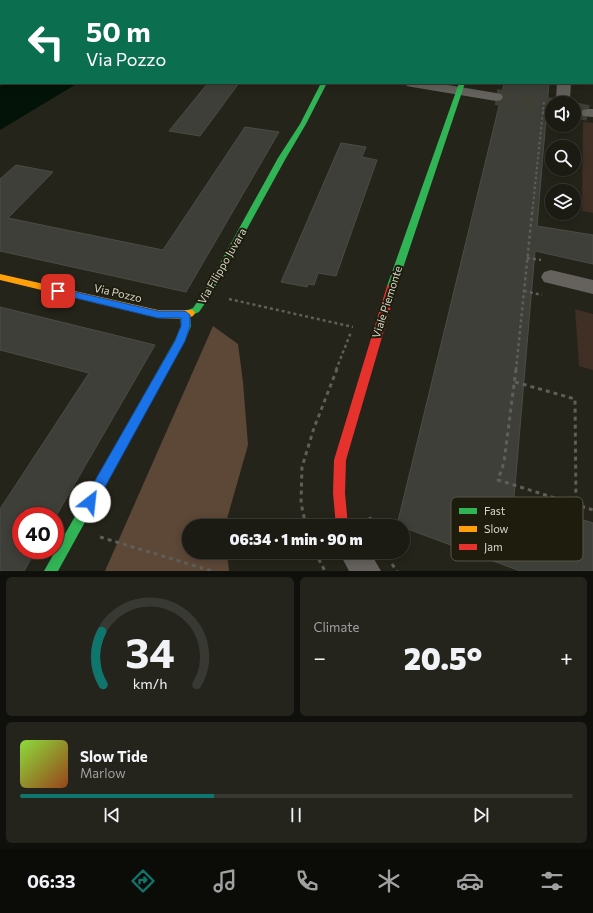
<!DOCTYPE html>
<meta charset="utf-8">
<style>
:root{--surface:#1b1b14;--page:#24241d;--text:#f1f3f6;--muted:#a0a1a0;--line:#393934;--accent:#0f766e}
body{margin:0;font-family:Commissioner,sans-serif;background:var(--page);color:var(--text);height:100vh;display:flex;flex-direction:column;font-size:15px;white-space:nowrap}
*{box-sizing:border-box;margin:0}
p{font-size:13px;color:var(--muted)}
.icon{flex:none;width:22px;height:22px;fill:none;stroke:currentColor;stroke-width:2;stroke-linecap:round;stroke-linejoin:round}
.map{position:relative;height:571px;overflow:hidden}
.side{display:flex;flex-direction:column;gap:6px;padding:6px;background:#0f0f0b;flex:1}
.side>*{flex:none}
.top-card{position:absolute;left:0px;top:0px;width:593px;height:84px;box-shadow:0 2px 10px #0003,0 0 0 1px var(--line);background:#0b6e4f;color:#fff;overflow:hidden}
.buttons{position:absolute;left:545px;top:96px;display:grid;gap:8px}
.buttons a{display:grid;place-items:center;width:36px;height:36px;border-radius:50%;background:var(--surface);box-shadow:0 2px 10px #0003,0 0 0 1px var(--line);font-size:20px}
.speed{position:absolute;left:12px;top:507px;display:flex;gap:8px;font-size:20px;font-weight:700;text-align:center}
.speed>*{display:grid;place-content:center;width:52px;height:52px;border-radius:50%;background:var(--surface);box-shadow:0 2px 10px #0003,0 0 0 1px var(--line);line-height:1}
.speed .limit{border:6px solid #d22;background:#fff;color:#111}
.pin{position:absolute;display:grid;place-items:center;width:34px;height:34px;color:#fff;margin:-17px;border-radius:8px;box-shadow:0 2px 6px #0006}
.me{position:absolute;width:44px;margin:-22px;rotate:29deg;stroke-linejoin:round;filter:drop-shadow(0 0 3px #0008)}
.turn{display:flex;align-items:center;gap:14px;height:84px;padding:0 20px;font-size:18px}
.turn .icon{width:52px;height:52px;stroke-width:2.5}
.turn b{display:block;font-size:28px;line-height:34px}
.big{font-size:30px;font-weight:800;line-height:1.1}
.side .tile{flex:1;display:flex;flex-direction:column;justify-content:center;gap:6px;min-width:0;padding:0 14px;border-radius:6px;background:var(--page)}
.side .dial{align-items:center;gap:0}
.dial svg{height:104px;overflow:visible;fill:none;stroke:var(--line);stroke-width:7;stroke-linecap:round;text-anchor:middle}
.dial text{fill:var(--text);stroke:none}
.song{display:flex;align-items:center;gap:12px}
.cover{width:48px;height:48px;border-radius:6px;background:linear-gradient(135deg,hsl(90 70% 55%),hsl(20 70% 35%))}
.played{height:4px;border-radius:2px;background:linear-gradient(90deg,var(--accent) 35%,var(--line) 35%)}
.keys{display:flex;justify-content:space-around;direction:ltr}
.heat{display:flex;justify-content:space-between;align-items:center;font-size:22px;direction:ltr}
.side .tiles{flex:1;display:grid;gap:6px;grid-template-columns:1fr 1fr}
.tile:last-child{grid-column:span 2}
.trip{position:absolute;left:182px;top:519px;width:228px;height:40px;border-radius:20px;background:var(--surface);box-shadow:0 2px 10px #0003,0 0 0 1px var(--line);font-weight:800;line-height:40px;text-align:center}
.dock{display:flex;height:64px;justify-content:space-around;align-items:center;background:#0b0b08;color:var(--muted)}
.dock .icon{width:28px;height:28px}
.dock .active{color:var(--accent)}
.dock b{font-size:18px;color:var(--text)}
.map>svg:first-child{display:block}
.green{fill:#3f2f24}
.forest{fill:#5d4737}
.water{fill:#031307}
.building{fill:#3d3f38;stroke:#4c4c45}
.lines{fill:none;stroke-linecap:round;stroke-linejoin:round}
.street-tunnel{stroke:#3f3f35;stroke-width:16;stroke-dasharray:16 8;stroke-linecap:butt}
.path-far3{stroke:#605e59;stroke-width:1.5;stroke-dasharray:2 2;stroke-linecap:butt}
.path-far2{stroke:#605e59;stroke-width:2;stroke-dasharray:2.5 2.5;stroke-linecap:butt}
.path-far1{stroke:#605e59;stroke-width:2.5;stroke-dasharray:3 3;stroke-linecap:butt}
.path{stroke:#605e59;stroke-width:3;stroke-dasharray:4 4;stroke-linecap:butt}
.street{fill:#65625d;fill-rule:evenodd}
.fast{fill:#30b455;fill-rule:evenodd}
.slow{fill:#ff9f0a;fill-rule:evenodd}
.jam{fill:#e5322d;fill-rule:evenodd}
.route{fill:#1a73e8;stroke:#114b97}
.labels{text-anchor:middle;stroke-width:4;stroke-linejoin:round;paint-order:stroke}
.street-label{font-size:11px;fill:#d7d6cc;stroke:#1e1d0d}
.key{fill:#1e1d0d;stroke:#565446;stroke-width:1}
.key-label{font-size:11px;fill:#d7d6cc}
</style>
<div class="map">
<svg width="593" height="571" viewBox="0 0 593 571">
<rect width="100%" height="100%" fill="#24241a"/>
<path class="green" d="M583,122L593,123V213L582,211Z
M575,309L593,314V370L579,366Z"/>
<path class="forest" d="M213,326L238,344L243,382L248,445L225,526H189V552H227L229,571H105Z"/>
<path class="water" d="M6,83H78L0,130V86Z"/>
<path class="building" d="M208,83H239L200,136L169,131Z
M504,83H549L537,226L593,235V264L535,251L514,498L593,523V571H520L397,525L500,102L504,98L502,93Z
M245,127L279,132L186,292L0,251V179L16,165L53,172L8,218L163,250Z
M341,143L366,147L362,157L377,160L336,276L318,273L314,285L308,284L307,287L281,282Z
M0,307L155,345L55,518V516H21V550H36L24,571H0V509L89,373L0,350Z"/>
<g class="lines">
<path class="street-tunnel" d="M496,97L552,106
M574,110L588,113"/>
<path class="path-far3" d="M492,1L495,0"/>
<path class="path-far2" d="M542,112L552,114
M532,214L544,101"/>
<path class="path-far1" d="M527,258L541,260
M524,291L542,295
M229,299L353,327
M336,370L351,332
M516,370L532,213"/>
<path class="path" d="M516,369L504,462L498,480L593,510
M515,382L575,399L576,505
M370,517L372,526
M306,526L301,503L302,467L314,428L337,369
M100,537L212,571
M315,552L325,571
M392,564L397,571"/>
<path class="street" d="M365,0H377L365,1Z
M511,0H528L511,1Z
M592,16H593V22H592Z
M405,83H436L496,93L501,94L503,97L501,100L496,101L412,87L407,86Z
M557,83H571L570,99L568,102H558L556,99Z
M588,109H593V117L583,116L581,113L583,110Z
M551,270L593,280V294L544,282L541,277L544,272Z
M339,552H370L381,571H349Z"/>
<path class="fast" d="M321,83H327L306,124L286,158L210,296L199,312L190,316L191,326L185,341L58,571H44L175,340L181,326L180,315L182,312L193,308L204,292L278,158L300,124Z
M459,83H465L397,286L392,289L389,288L387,286Z"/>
<path class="slow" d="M0,274L158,310H193L195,313L193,316L185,319L158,318L0,280Z"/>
<path class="jam" d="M392,283L397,286L346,460L345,493L348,526H336L333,493L334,460L387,286Z"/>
</g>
<path class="route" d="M58,288L158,311H185L190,315V326L185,341L94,507L90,508L85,507L84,502L85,498L175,341L181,326V318H158L55,293L54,291Z"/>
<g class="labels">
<g class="street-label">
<text transform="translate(222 266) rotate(-60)" y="4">Via Filippo Juvara</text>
<text transform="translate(118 293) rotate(13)" y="4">Via Pozzo</text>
<text transform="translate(387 302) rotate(-72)" y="4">Viale Piemonte</text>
</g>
</g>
<rect x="451" y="497" width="132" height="64" rx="6" class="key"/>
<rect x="459" y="508" width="18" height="6" fill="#30b455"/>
<rect x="459" y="526" width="18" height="6" fill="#ff9f0a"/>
<rect x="459" y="544" width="18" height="6" fill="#e5322d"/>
<g class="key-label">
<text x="484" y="515">Fast</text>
<text x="484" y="533">Slow</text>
<text x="484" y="551">Jam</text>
</g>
</svg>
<div class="buttons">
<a><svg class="icon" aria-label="sound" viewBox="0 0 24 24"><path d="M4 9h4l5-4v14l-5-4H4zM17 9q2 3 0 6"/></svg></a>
<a><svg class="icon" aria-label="search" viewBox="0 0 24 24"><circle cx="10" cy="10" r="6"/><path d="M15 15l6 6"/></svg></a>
<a><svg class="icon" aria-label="layers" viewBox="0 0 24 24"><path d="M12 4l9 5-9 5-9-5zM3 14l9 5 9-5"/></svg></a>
</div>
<div class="speed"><div class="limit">40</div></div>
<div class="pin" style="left:58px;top:291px;background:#d93025"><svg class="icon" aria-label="arrive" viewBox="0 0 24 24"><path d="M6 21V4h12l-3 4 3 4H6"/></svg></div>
<svg class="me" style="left:90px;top:502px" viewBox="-20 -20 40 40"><circle r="19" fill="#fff"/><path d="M0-13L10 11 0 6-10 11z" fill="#1a73e8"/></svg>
<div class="trip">06:34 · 1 min · 90 m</div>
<div class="top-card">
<div class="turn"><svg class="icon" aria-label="left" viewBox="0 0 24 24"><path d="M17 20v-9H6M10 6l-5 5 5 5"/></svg><div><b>50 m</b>Via Pozzo</div></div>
</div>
</div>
<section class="side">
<div class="tiles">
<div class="tile dial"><svg viewBox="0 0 100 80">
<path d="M14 69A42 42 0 1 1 86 69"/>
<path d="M14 69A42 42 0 0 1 13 28" stroke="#0f766e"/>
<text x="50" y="56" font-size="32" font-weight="700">34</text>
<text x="50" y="72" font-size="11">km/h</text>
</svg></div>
<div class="tile"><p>Climate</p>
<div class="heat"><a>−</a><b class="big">20.5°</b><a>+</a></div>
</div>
<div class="tile">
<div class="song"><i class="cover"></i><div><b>Slow Tide</b><p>Marlow</p></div></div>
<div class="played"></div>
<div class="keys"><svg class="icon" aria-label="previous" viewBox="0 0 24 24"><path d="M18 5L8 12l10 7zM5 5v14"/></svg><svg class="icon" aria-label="pause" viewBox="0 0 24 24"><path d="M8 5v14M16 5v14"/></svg><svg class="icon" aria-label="next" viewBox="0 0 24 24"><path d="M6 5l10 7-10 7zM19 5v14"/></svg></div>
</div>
</div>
</section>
<nav class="dock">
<b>06:33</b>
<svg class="icon active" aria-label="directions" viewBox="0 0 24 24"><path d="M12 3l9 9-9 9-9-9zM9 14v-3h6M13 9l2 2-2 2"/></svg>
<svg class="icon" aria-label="music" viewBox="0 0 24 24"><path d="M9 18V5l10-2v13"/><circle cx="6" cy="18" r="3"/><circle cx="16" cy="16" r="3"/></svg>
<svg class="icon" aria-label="phone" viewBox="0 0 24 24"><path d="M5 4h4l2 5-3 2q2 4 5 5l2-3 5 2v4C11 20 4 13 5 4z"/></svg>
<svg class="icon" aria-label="climate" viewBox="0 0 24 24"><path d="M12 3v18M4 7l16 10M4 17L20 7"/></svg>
<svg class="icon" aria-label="car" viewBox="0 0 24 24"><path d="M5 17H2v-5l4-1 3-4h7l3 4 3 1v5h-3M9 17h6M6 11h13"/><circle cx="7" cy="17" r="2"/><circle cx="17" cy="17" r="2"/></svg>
<svg class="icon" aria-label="filters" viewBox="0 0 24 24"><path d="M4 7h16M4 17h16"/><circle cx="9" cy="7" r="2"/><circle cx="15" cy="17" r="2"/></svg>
</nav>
